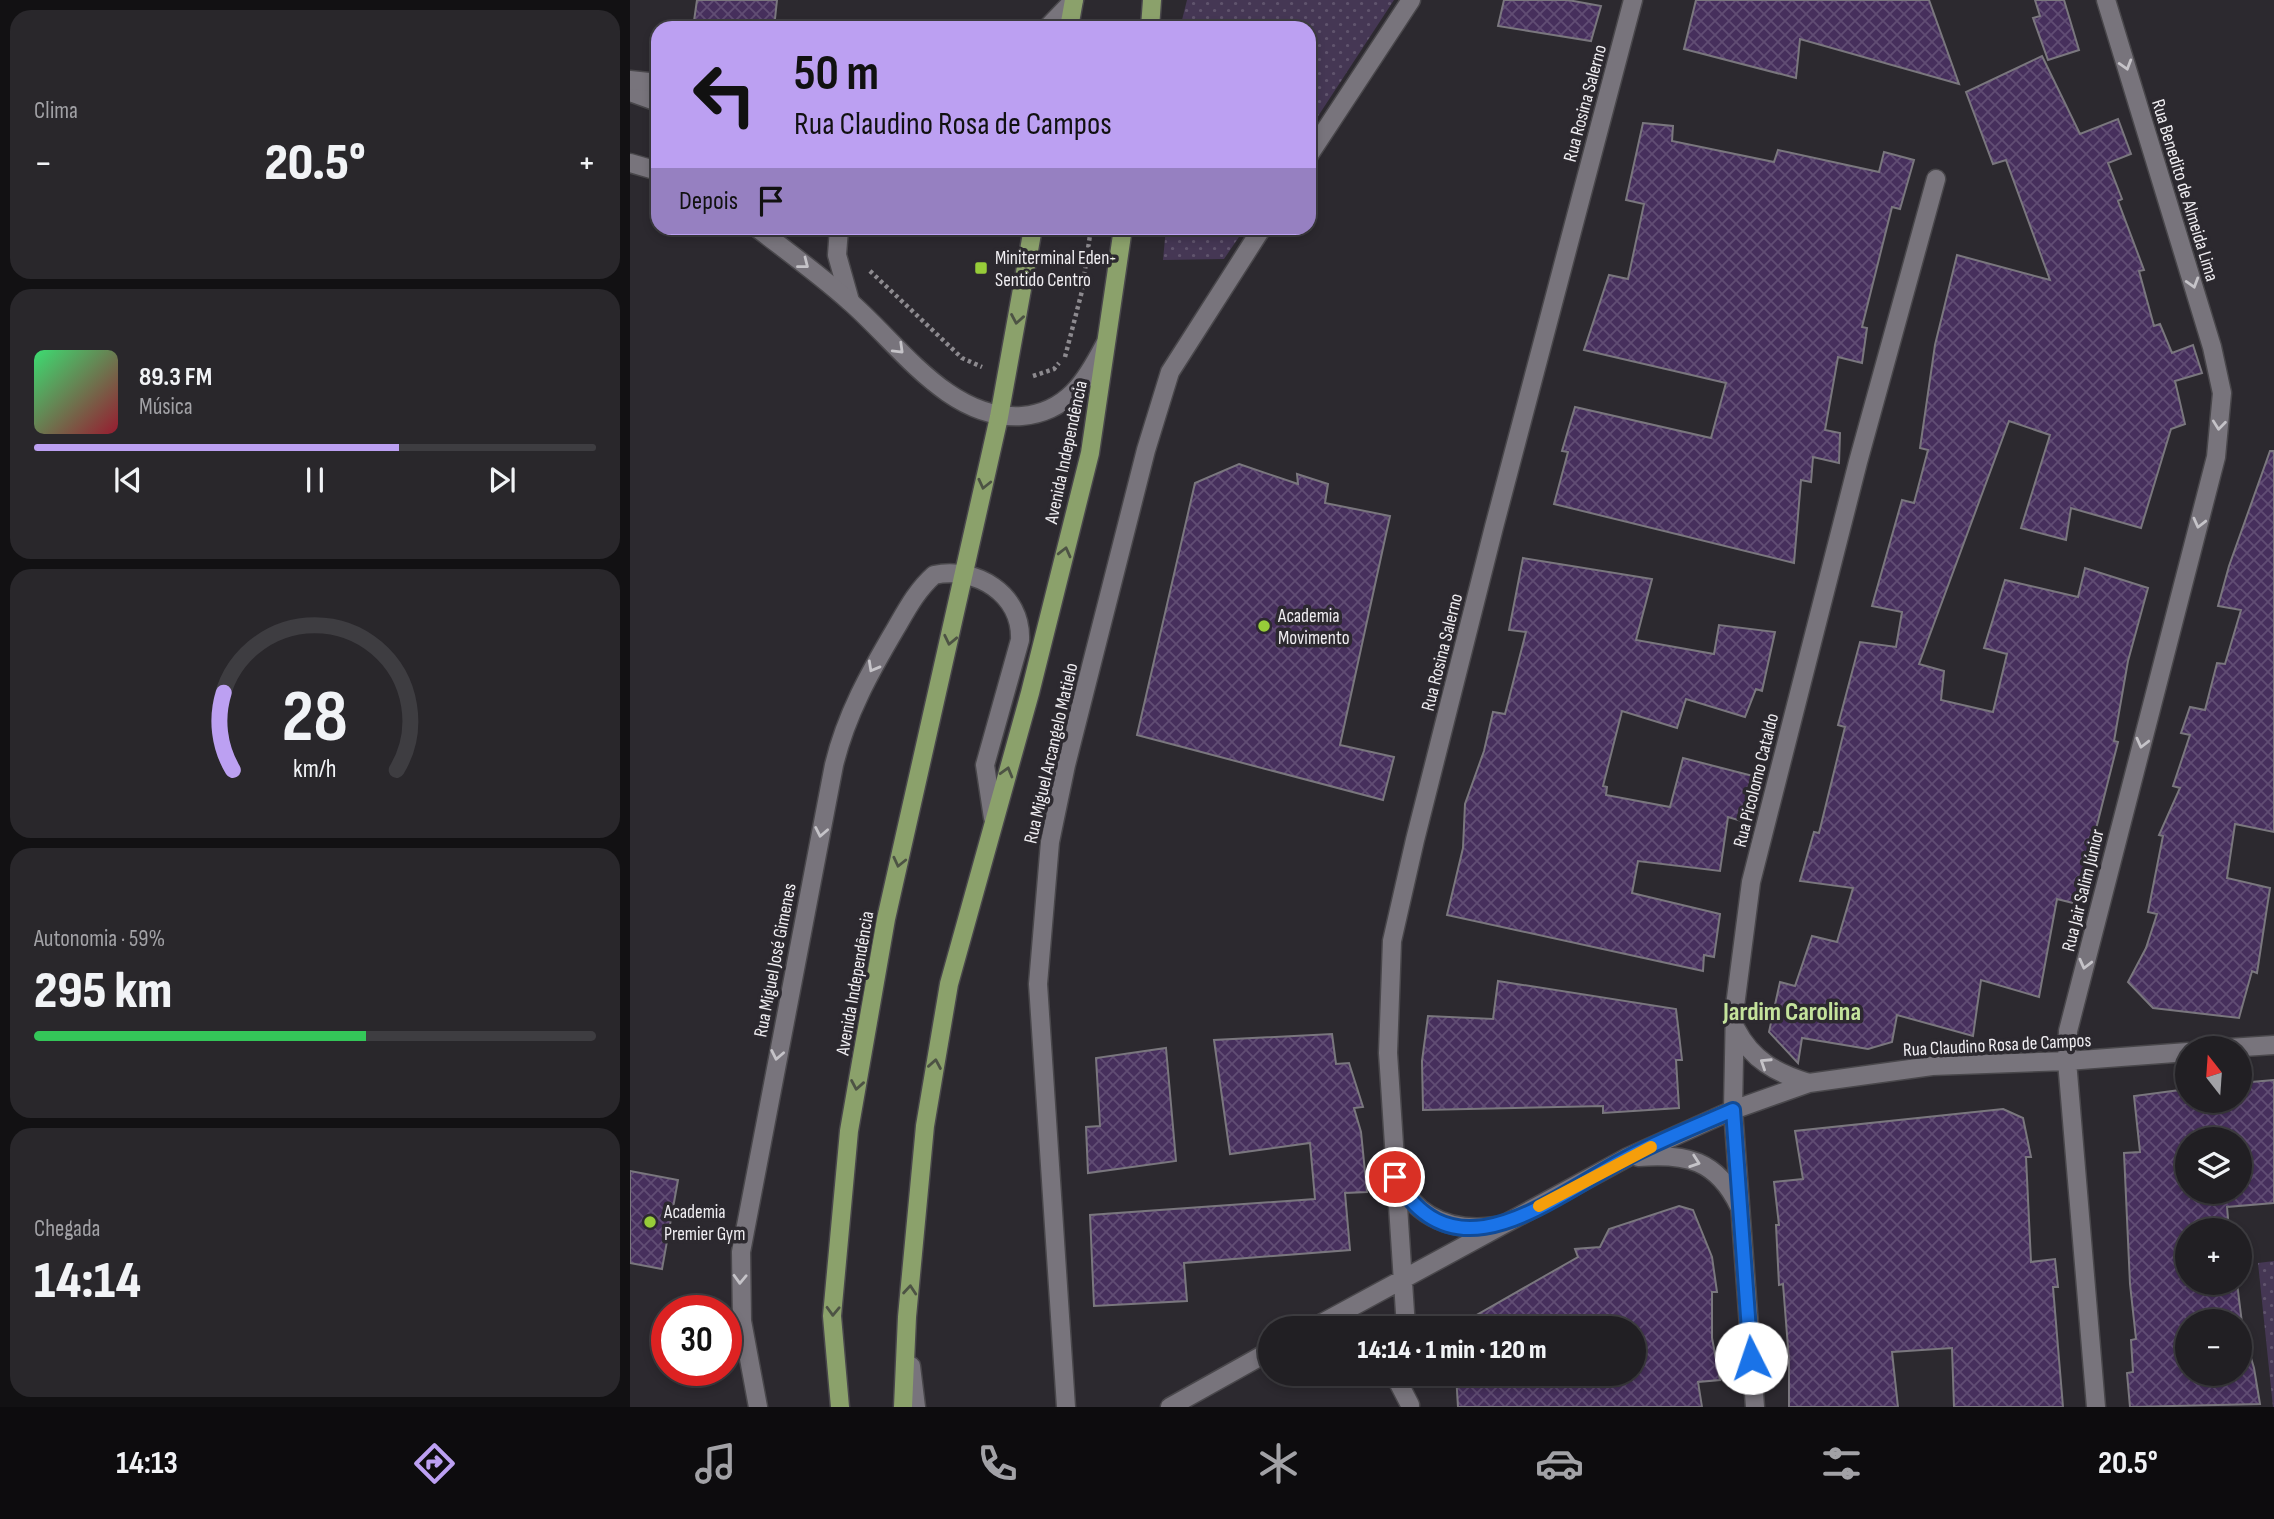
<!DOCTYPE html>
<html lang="pt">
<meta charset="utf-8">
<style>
:root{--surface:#211f23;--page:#29272b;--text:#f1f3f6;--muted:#a2a2a6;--line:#3e3d41;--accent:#bca0f2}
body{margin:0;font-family:"Sofia Sans Condensed",sans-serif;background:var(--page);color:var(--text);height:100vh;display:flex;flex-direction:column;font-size:26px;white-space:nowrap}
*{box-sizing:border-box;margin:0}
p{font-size:23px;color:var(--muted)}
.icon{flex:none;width:38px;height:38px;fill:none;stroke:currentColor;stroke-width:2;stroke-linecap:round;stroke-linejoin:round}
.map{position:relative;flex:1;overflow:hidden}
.drawer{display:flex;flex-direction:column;gap:10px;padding:10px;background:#121113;width:630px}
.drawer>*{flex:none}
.top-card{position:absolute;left:21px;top:21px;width:665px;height:214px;border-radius:21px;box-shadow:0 4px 10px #0003,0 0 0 2px var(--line);background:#bca0f2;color:#111;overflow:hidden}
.needle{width:46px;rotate:343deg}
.buttons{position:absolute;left:1545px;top:1036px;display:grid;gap:14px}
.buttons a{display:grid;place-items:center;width:77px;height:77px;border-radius:50%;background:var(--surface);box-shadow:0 4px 10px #0003,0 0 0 2px var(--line);font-size:35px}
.speed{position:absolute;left:21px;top:1295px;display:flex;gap:14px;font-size:35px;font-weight:700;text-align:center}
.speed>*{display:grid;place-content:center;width:91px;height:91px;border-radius:50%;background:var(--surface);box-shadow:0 4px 10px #0003,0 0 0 2px var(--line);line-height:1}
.speed .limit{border:10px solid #d22;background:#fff;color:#111}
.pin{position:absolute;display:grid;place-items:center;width:60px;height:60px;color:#fff;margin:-30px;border:4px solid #fff;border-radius:50%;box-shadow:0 2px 7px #0007}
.me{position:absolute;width:77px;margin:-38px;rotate:356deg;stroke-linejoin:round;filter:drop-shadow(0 0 5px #0008)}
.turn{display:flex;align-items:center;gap:24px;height:147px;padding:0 28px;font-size:32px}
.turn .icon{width:91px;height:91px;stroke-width:2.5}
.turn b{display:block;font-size:49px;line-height:60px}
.then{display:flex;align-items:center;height:66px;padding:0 28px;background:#0003;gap:14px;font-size:26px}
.big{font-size:52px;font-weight:800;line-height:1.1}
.drawer .widget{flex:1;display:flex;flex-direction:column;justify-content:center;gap:10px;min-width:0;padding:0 24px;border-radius:21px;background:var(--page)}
.drawer .dial{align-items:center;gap:0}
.dial svg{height:182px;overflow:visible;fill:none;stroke:var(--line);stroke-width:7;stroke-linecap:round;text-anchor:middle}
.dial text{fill:var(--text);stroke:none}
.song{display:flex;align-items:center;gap:21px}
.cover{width:84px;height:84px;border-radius:10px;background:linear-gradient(135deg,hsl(140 70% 55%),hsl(350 70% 35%))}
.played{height:7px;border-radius:4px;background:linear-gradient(90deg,var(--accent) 65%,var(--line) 65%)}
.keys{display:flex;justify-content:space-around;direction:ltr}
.heat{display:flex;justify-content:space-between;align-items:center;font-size:38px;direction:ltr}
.charge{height:10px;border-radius:5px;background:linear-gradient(90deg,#34c759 59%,var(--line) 0)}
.trip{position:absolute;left:628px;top:1316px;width:388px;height:70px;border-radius:35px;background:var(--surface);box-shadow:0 4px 10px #0003,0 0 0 2px var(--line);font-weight:800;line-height:70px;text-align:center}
.tabs{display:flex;height:112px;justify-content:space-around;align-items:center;background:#0d0c0e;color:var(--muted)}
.tabs .icon{width:49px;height:49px}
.tabs .selected{color:var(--accent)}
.tabs b{font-size:32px;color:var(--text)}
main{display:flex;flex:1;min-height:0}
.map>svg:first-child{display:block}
.park{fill:url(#park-dots)}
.building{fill:url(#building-cross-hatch);stroke:#7a777e;stroke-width:2;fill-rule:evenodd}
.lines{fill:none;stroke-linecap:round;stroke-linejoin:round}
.lane-casing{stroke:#49474b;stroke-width:21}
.street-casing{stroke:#49474b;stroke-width:21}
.secondary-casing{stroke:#49474b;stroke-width:21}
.primary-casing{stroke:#49474b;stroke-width:21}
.path{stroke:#8d8a8f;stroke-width:4.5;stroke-dasharray:3.5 3.5;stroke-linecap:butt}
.lane{stroke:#78747c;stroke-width:18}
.street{stroke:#78747c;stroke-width:18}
.secondary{stroke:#78747c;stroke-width:18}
.primary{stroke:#8ba16b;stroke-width:18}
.oneway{stroke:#c5c3c8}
.oneway2{stroke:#4d5344}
.route-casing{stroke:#114b97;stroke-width:18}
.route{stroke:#1a73e8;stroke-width:12}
.slow{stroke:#f59e0b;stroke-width:12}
.poi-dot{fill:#97cc39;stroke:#2c292f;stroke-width:2.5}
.labels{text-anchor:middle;stroke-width:7;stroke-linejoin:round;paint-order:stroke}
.street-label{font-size:19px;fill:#efedf1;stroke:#2c292f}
.poi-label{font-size:19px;fill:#efedf1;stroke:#2c292f;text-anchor:start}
.district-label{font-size:26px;font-weight:bold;fill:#c4e39c;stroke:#2c292f}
</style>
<main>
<section class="drawer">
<div class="widget"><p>Clima</p>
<div class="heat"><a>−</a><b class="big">20.5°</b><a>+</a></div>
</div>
<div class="widget">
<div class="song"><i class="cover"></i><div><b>89.3 FM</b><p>Música</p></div></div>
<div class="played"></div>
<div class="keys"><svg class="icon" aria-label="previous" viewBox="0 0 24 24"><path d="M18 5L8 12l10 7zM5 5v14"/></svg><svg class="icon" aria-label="pause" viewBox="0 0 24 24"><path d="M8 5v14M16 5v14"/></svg><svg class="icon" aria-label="next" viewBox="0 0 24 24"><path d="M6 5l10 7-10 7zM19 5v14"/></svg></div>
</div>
<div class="widget dial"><svg viewBox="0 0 100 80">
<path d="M14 69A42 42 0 1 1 86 69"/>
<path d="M14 69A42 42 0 0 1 10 35" stroke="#bca0f2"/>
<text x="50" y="56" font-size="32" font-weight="700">28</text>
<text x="50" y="72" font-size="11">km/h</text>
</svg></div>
<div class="widget"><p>Autonomia · 59%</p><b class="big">295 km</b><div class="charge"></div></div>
<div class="widget"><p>Chegada</p><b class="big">14:14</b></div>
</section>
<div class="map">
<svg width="1644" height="1407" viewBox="0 0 1644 1407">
<defs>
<pattern id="park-dots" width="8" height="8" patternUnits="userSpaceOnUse" patternTransform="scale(1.75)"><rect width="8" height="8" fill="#453754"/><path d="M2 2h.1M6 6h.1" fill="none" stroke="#60546d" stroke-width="1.8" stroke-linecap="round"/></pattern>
<pattern id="building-cross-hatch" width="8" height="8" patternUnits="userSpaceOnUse" patternTransform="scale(1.75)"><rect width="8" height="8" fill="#462f5c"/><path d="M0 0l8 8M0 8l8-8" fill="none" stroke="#614d74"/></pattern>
</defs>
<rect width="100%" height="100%" fill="#2c292f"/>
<path class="park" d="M557,0H764L679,130V28H550Z
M536,228H615L594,259L533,260Z
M1644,1261V1407H1643L1628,1263Z"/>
<path class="building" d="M67,0H147L144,28H63Z
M874,0H938L971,6L961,41L868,26Z
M1066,0H1299L1329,84L1170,39L1166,78L1054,49Z
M1405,0H1434L1449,50L1418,60L1403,18L1410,16Z
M1412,56L1450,134L1488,119L1501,154L1478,163L1492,199L1488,201L1514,270L1509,271L1524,326L1530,324L1542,353L1563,345L1572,373L1545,381L1555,424L1541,429L1511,528L1441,508L1436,540L1391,528L1420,435L1379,421L1289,664L1314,671L1311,700L1363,712L1377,654L1354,648L1375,580L1448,597L1455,568L1518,588L1498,661L1484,741L1488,742L1447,904L1427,899L1409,997L1351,980L1343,1036L1267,1015L1262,1042L1238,1049L1172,1038L1168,1063L1139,1032L1150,982L1165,986L1182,936L1207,942L1223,888L1170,881L1184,832L1189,833L1215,727L1208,725L1230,642L1266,647L1272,612L1242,606L1272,500L1284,503L1298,450L1290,448L1305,345L1327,255L1420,280L1376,160L1363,164L1336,92Z
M1013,123L1043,126L1042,141L1144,162L1148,150L1249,172L1254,152L1284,160L1270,209L1262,207L1232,327L1237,328L1232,363L1208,357L1195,430L1210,433L1209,463L1183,457L1181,482L1171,480L1164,563L924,504L938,452L932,451L945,407L1081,438L1096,383L954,350L979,275L998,279L1014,204L996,200Z
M1640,451H1644V832L1605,824L1597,878L1640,888L1627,973L1622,971L1609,1018L1523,1008L1498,982L1516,948L1527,914L1518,912L1533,836L1529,835L1550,788L1543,786L1560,735L1551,733L1560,707L1575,710L1587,663L1595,664L1611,610L1588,606L1599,566Z
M609,464L668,484L667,474L698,484L695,503L760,516L710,745L764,757L753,800L507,735L565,483Z
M893,558L1022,579L1006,640L1084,654L1089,625L1145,632L1132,691L1126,689L1115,717L1056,699L1047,728L992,711L973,786L977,787L976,795L1040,807L1053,758L1123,776L1115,822L1098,817L1090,871L1008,861L1002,893L1090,914L1084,957L1074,955L1073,971L817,915L833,848L835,804L854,751L863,712L875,714L896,632L879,630Z
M868,981L1046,1009L1052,1060H1046L1049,1108L973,1113V1106L793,1110L792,1061L798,1016L863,1019Z
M702,1034L706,1064L719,1063L733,1107L724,1108L731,1132L737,1192L715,1193L720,1250L554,1263L557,1301L464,1306L460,1215L685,1199L680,1143L600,1154L584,1040Z
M536,1048L546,1161L458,1173L456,1127L470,1126L466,1058Z
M1644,1080V1203L1597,1207L1599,1230H1558V1283H1607L1613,1331L1624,1368L1630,1404L1500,1407L1497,1373L1503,1372L1501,1340L1506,1339L1500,1284L1494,1153L1510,1152L1504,1096L1558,1089V1101H1610V1083ZM1558,1139H1610V1192H1558ZM1558,1321H1610V1374H1558Z
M1373,1109L1393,1118L1401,1157H1396L1401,1262L1425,1259L1428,1287H1423L1433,1407H1324L1322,1348L1262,1352L1268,1407H1159V1360L1153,1284L1149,1285L1146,1225H1149L1144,1182L1173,1179L1165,1131Z
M0,1171L48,1180L32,1269L0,1263Z
M1049,1206L1063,1210L1082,1257L1087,1292H1082V1338L1090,1380L1068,1382L1072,1407H828L826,1374H1004V1328H824L948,1257L945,1249L970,1247L979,1229Z"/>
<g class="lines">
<g class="lane-casing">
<path id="lane" d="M0,92L28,102
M209,228L207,255L220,301"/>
</g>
<g class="street-casing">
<path id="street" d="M679,155L781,0
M1106,1029C1122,1060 1146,1073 1179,1083
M1599,1048L1644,1045
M1008,1157C1056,1153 1087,1160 1109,1206
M767,1180C788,1219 823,1232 866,1226
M683,1328L998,1157L1103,1110L1179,1083L1302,1066L1437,1061L1558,1052
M776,1328L758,1053L762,941L785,840L864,527L1003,0
M281,1366L286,1407
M764,1374L780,1405
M128,1407L112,1321L111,1252L204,765C216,715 240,672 266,628C277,609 287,590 304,575C346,566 392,594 390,640L355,765L363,818
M436,1407L408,984L420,842L436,765L516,450L540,372L632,228
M540,1407L640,1351
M1125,1407L1103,1110L1105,1006L1121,882L1228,462L1306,179
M1466,1407L1437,1061L1438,1031L1586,457L1592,393L1582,347L1476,0"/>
</g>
<g class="secondary-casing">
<path id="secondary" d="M417,28L444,0
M0,80L28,83
M0,163L28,171
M127,228C158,252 190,275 219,301C269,344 319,421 392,416C437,412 456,381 475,344"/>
</g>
<g class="primary-casing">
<path id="primary" d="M439,28L444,0
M520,28L522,0
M210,1407L202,1316L219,1131L256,919L369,417L403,228
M273,1407L277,1317L295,1126L319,984L400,693L460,453L493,228"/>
</g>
<path class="path" d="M240,271L332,358L352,367
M435,357L452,291L461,228
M403,376L424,369L429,363"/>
<use href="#lane" class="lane"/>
<use href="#street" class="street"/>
<use href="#secondary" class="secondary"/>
<use href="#primary" class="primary"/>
</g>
<defs><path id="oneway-chevron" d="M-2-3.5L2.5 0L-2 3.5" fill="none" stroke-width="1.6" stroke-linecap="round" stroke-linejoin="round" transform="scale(1.75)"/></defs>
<g class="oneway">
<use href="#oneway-chevron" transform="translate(1496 65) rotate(73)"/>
<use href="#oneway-chevron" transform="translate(174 264) rotate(38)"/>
<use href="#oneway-chevron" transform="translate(1563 283) rotate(73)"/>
<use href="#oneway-chevron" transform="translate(269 349) rotate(44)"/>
<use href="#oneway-chevron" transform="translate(1589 425) rotate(96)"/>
<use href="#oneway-chevron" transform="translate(1569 523) rotate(104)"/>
<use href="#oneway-chevron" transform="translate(243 667) rotate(119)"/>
<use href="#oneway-chevron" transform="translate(1512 743) rotate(104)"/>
<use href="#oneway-chevron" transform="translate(191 832) rotate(101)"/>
<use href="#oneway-chevron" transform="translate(1455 964) rotate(104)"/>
<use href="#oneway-chevron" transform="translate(147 1055) rotate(101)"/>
<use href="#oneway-chevron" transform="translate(1135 1063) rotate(-147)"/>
<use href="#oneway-chevron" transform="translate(1065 1162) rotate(19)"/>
<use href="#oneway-chevron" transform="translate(110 1279) rotate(92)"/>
</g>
<g class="oneway2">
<use href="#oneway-chevron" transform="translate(387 319) rotate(100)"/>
<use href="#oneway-chevron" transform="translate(354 484) rotate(103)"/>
<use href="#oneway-chevron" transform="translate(435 552) rotate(-76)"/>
<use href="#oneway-chevron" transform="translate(320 640) rotate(102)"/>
<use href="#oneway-chevron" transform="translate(377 772) rotate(-74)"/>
<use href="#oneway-chevron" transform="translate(269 862) rotate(103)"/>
<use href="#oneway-chevron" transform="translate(305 1064) rotate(-80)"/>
<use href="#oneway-chevron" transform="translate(227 1085) rotate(100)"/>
<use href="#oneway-chevron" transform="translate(280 1290) rotate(-85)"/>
<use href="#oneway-chevron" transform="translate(203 1311) rotate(92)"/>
</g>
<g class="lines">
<g class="route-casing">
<path id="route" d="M765,1177C824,1283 922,1197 995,1159C1030,1140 1067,1126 1103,1110L1121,1358"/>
</g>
<use href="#route" class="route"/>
<path class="slow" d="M909,1206L1021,1147"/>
</g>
<g class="poi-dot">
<rect x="344" y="261" width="14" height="14" rx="3.5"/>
<circle cx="634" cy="626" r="7"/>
<circle cx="20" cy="1222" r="7"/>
</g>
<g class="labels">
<g class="street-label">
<text transform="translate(954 103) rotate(-75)" y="7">Rua Rosina Salerno</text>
<text transform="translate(1556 190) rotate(73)" y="7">Rua Benedito de Almeida Lima</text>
<text transform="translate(435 452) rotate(-78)" y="7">Avenida Independência</text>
<text transform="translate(811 652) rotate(-76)" y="7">Rua Rosina Salerno</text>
<text transform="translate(420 753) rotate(-77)" y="7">Rua Miguel Arcangelo Matielo</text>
<text transform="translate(1125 780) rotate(-76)" y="7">Rua Picolomo Cataldo</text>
<text transform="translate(1452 890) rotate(-76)" y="7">Rua Jair Salim Júnior</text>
<text transform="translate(144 960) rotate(-79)" y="7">Rua Miguel José Gimenes</text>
<text transform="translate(224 983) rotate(-80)" y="7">Avenida Independência</text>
<text transform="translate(1367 1044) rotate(-3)" y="7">Rua Claudino Rosa de Campos</text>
</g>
<g class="poi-label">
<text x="365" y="264">Miniterminal Eden-<tspan x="365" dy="22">Sentido Centro</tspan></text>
<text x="648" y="622">Academia<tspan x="648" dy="22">Movimento</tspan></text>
<text x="34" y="1218">Academia<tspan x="34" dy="22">Premier Gym</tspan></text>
</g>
<g class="district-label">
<text x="1162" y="1020">Jardim Carolina</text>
</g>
</g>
</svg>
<div class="buttons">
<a><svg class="needle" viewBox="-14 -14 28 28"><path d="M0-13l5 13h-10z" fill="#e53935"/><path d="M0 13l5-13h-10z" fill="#a2a2a6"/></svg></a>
<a><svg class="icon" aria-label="layers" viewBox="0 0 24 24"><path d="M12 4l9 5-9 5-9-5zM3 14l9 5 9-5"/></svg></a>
<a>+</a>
<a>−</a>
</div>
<div class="speed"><div class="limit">30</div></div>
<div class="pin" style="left:765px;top:1177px;background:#d93025"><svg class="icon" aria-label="arrive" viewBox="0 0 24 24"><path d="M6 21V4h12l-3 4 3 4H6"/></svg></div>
<svg class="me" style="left:1121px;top:1358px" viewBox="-20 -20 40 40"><circle r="19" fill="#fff"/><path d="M0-13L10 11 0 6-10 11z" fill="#1a73e8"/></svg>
<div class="trip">14:14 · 1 min · 120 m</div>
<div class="top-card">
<div class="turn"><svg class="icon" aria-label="left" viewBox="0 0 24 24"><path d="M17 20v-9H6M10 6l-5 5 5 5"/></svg><div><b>50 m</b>Rua Claudino Rosa de Campos</div></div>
<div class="then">Depois<svg class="icon" aria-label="arrive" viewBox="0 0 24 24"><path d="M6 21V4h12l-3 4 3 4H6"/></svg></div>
</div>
</div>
</main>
<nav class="tabs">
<b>14:13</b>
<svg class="icon selected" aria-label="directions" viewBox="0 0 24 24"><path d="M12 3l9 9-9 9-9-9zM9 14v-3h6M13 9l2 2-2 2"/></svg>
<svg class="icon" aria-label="music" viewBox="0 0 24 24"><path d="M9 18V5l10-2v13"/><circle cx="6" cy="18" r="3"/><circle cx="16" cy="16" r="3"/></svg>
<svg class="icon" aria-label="phone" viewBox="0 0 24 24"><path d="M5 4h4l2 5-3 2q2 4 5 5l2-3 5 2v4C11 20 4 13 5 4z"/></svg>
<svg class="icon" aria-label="climate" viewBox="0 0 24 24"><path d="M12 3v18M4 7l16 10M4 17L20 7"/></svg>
<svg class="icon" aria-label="car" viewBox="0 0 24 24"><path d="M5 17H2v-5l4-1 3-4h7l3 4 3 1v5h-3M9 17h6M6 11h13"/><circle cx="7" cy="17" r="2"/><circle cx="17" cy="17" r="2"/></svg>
<svg class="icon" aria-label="filters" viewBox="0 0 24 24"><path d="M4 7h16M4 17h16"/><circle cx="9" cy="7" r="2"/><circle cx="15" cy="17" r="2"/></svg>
<b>20.5°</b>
</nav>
